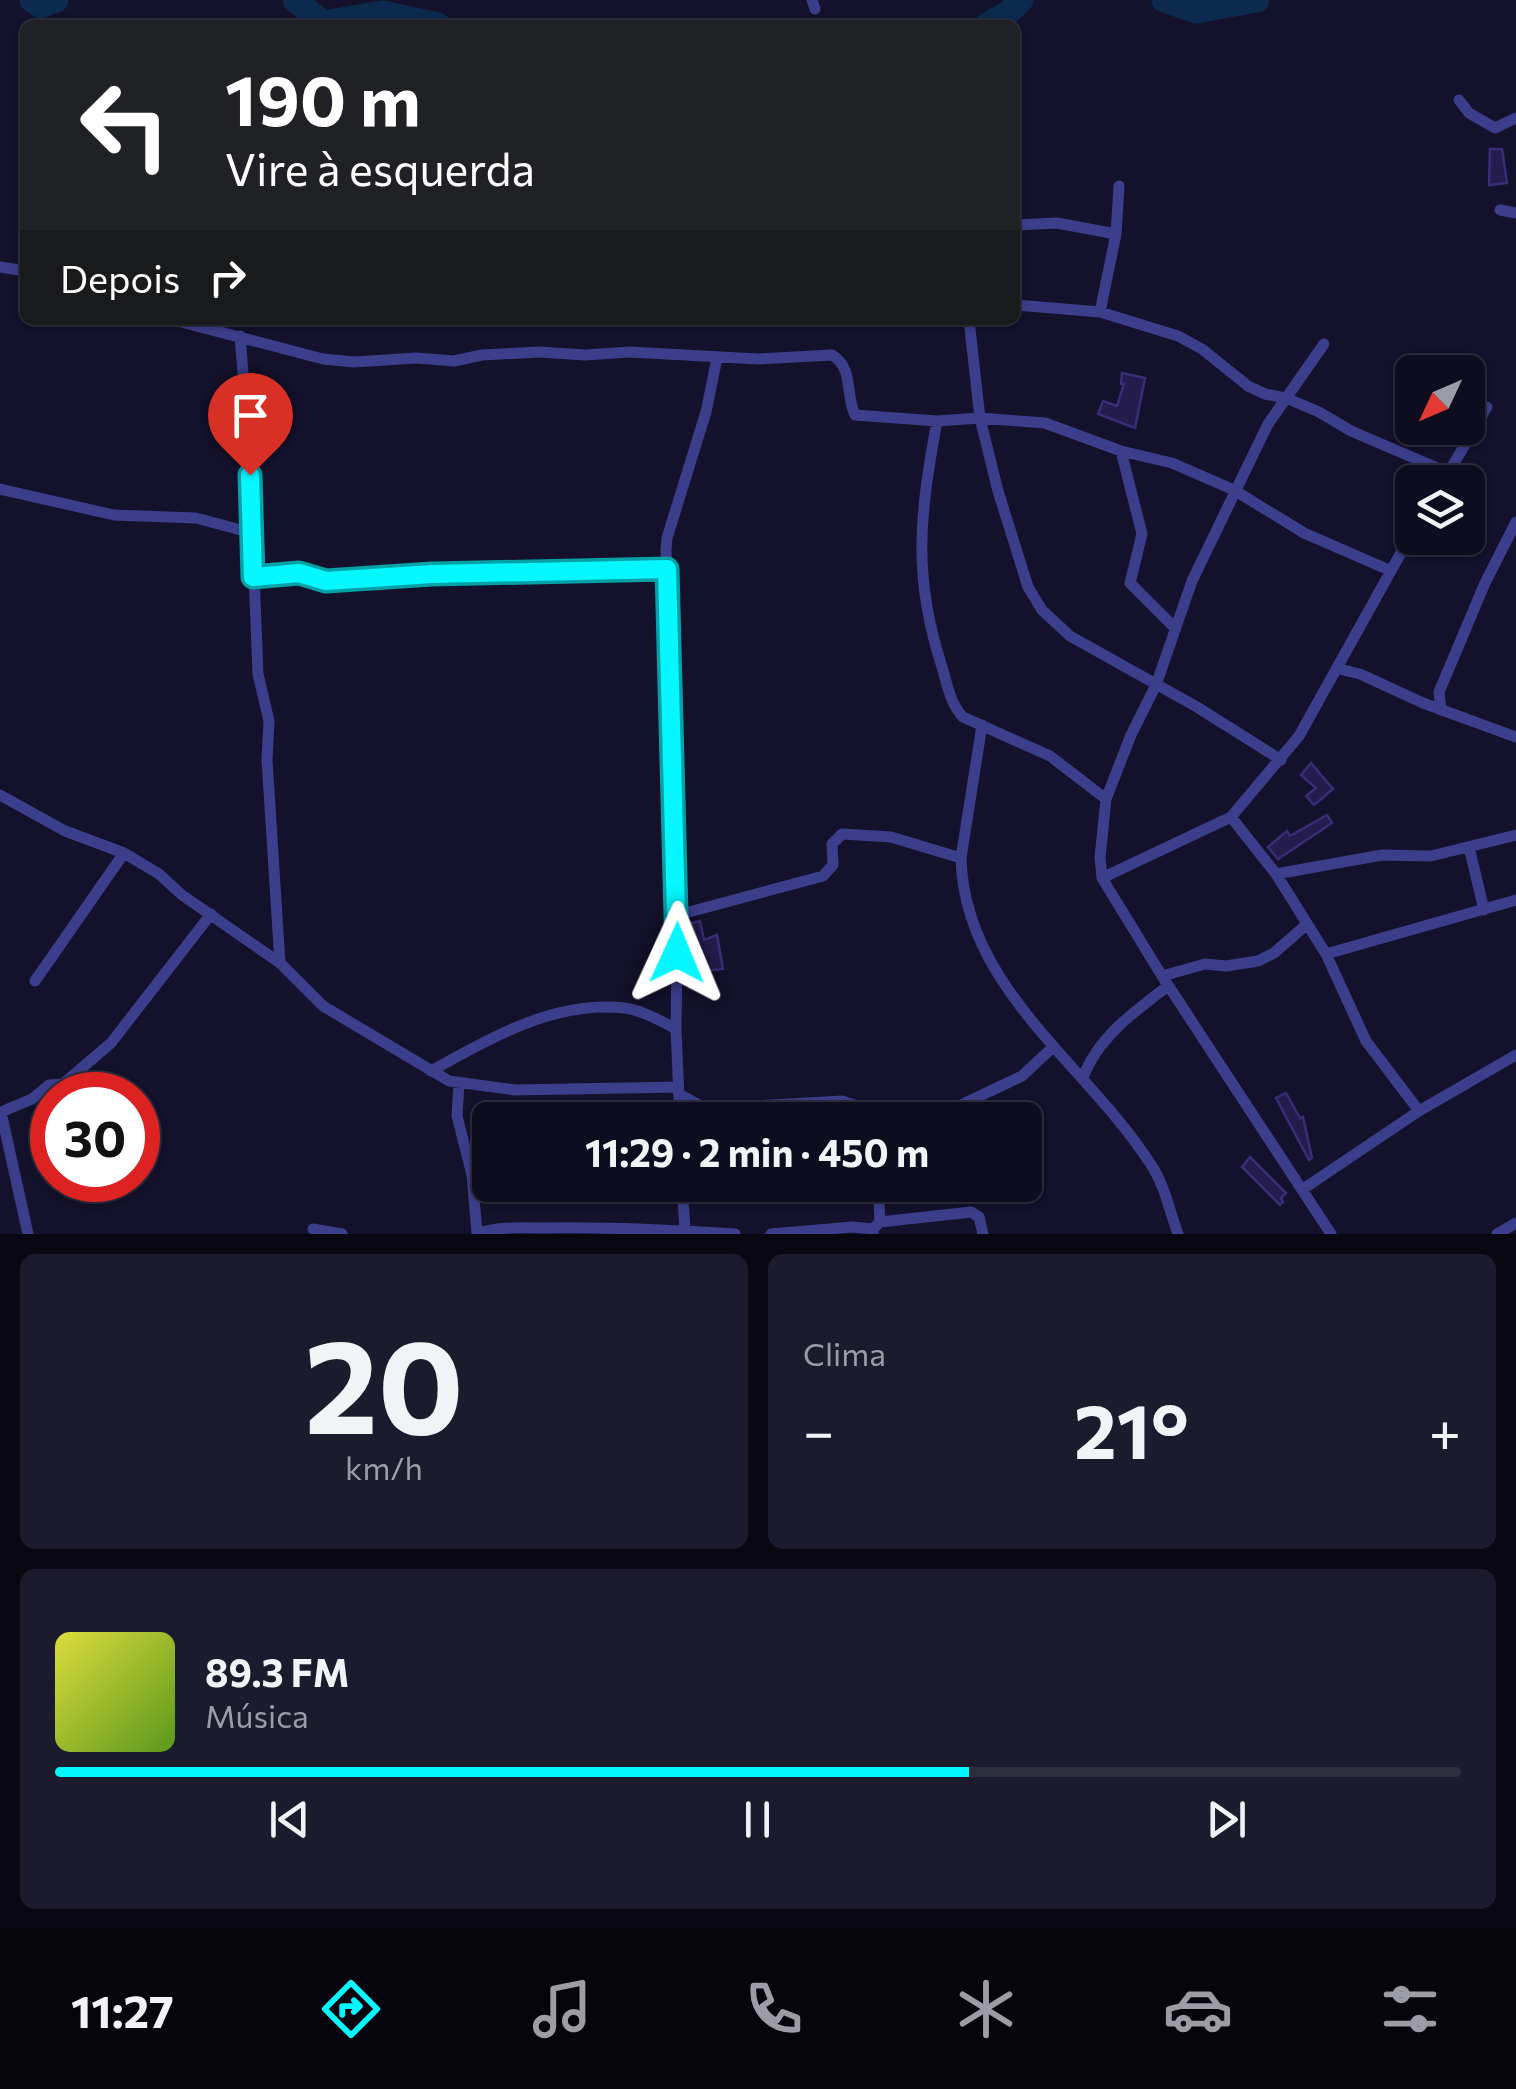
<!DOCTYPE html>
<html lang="pt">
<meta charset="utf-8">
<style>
:root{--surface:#0e0d20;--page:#1c1b2d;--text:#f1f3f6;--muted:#9b9ca5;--line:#2e2d3e;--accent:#06f7ff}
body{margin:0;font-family:Commissioner,sans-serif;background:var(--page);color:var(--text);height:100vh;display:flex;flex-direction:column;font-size:38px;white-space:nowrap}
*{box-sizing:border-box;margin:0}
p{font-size:32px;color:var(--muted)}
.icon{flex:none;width:55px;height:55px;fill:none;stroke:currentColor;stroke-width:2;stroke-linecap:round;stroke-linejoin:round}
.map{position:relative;height:1234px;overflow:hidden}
.sheet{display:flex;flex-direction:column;gap:20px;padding:20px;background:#080712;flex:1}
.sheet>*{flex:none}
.banner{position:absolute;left:20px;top:20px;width:1000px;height:305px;border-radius:15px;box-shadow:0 2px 8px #0004,0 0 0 2px var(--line);background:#202124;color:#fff;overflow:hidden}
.needle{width:65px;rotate:226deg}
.tools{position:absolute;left:1395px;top:355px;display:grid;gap:20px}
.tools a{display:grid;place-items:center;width:90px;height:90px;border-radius:15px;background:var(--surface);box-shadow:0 2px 8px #0004,0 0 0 2px var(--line);font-size:50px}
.speed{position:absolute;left:30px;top:1072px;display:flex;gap:20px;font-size:50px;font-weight:700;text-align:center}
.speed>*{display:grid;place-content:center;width:130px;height:130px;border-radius:50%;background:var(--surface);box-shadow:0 2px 8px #0004,0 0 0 2px var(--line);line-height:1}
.speed .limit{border:15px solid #d22;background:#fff;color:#111}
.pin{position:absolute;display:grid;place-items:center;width:85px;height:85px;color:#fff;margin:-102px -42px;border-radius:50% 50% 50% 0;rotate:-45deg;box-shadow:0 0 10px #0007}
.pin .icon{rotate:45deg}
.me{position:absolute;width:110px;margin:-55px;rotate:1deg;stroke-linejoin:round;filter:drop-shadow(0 0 8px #0008)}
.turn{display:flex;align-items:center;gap:35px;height:210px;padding:0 40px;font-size:45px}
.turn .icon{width:130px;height:130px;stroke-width:2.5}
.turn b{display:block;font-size:70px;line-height:85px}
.then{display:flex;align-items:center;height:95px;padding:0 40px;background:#0003;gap:20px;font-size:38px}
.big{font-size:75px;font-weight:700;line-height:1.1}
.sheet .tile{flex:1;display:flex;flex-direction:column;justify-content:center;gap:15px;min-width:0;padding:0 35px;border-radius:15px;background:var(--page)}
.sheet .dial{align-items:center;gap:0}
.dial b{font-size:130px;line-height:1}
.song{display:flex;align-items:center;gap:30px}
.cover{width:120px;height:120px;border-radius:15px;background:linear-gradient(135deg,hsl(60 70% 55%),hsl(90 70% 35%))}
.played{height:10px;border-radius:5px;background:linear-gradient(90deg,var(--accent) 65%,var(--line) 65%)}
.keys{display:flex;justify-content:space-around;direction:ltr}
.heat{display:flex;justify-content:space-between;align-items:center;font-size:55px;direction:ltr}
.sheet .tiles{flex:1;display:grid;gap:20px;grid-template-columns:1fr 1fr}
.tile:last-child{grid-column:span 2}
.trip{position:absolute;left:472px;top:1102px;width:570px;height:100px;border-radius:15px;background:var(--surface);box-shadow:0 2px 8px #0004,0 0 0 2px var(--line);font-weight:700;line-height:100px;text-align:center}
.menu{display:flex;height:160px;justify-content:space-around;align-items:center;background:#06050d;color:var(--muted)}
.menu .icon{width:70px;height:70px}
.menu .active{color:var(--accent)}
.menu b{font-size:45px;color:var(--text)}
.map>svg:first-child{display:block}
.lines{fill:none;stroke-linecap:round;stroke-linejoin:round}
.river{stroke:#0c294e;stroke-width:25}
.building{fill:#231c4c;stroke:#382e78;stroke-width:2.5}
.minor{stroke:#3b3e8a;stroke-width:11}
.route-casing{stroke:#04a1a6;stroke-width:25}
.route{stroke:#06f7ff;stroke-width:18}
</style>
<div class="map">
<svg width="1516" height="1234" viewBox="0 0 1516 1234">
<rect width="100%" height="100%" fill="#13112b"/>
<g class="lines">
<path class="river" d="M32,0L41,6L56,0
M295,0L323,23L383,13L438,25
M1164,0L1196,11L1257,0
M987,25L1007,14L1021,0"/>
</g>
<path class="building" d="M1490,149H1502L1507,183L1489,185Z
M1122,373L1145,378L1135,428L1098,414L1103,401L1117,406L1124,384H1121Z
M1311,763L1333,789L1314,805L1306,796L1316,788L1301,775Z
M1327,815L1332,823L1278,859L1268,847L1287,831L1290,836Z
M700,921L704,940L717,935L723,969L695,972L687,924Z
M1286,1093L1300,1118L1303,1117L1312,1158L1309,1160L1276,1098Z
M1250,1157L1286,1193L1281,1198L1283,1202L1280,1205L1242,1167Z"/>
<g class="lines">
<path class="minor" d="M812,0L815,9
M1459,100L1469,113L1495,128L1516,118
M1500,210L1516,213
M1015,225L1057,223L1116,234
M0,267L25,271
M1015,305L1100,312L1178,336L1202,349L1248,386L1265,394L1286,398L1319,412L1351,431L1449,473
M1100,312L1116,234L1119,186
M174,320L323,359L354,362L416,358L454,361L482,355L539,352L585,355L630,352L758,359L832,355C854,368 845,395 855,415L937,421L980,418L1045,423L1121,451L1172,463L1234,490L1304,533L1389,570
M969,320L980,418L998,491L1028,587L1042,610L1070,636L1197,707L1281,760
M240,336L249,446L258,674L269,721L267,760L280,963
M1324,344L1268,424L1192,581L1156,685L1131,735L1106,799L1100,857L1102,878L1162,976L1331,1234
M937,421C920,514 912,575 942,667C947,683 950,704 963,717L1050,756L1106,799
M1121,451L1142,534L1130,583L1175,628
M1443,482L1487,407
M0,489L114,515L196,518L252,533
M253,577L299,573L326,581L432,574L667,569
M1339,669L1360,674L1423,703L1516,737
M1441,710L1439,692L1485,583L1516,522
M982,725L961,858C964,987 1085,1063 1150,1163C1165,1185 1169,1210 1178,1234
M0,795L65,831L124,853L159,874L182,895L280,963L323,1006L449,1081L515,1090L678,1087
M1231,817L1276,874L1326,954L1366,1041L1419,1111
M1469,847L1484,910
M1276,874L1382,855L1431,856L1516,835
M1102,878L1231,817L1299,736L1412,533
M678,915L823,876L833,865L832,844L842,834L891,837L961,858
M1326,954L1516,900
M1162,976L1205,964L1226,966L1258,961L1274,953L1306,925
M35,981L124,853
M431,1071C489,1039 554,1000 624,1008C642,1010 661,1021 676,1029
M1083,1078C1097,1038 1136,1010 1168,986
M459,1083L457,1116L472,1175L477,1233
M679,1094L701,1106L721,1108L842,1101L866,1109L873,1120
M680,1120L676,1029L678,878L666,550L667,538L706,412L717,358
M936,1120L942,1114L1022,1076L1053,1047
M682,1185L685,1229
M878,1185L880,1222
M1303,1189L1419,1111L1516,1055
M313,1229L342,1234
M28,1234L1,1112L32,1099L49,1085L63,1084L111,1043L211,914
M477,1234C498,1226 524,1228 546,1228C610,1227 672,1230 735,1234
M771,1234L852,1227L873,1229
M873,1234V1229L880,1222L971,1212L979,1217L983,1234
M1497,1234L1516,1223"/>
</g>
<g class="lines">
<g class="route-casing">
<path id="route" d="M250,475L253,577L299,573L326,581L432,574L667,569L677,953"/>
</g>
<use href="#route" class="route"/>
</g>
</svg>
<div class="tools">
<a><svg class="needle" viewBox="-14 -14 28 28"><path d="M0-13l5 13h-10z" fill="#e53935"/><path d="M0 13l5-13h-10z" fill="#9b9ca5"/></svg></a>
<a><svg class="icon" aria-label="layers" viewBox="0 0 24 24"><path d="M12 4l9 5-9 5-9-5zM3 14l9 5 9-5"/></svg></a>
</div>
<div class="speed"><div class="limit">30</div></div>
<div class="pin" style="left:250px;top:475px;background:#d93025"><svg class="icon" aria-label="arrive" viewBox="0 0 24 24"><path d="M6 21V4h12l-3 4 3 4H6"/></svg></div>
<svg class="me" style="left:677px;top:953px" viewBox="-20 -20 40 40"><path d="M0-17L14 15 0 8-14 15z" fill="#06f7ff" stroke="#fff" stroke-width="4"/></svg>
<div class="trip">11:29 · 2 min · 450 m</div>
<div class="banner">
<div class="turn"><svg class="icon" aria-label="left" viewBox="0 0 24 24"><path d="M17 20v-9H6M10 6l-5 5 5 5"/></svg><div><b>190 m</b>Vire à esquerda</div></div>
<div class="then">Depois<svg class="icon" aria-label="right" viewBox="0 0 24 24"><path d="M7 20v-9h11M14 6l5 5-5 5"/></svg></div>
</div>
</div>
<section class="sheet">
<div class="tiles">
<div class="tile dial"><b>20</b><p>km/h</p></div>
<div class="tile"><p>Clima</p>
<div class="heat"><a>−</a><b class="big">21°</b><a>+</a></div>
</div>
<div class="tile">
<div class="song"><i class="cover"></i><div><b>89.3 FM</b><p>Música</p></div></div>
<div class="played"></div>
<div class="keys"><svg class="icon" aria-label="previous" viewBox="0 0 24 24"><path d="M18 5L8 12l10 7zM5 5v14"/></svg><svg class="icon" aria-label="pause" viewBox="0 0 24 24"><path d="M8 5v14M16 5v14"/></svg><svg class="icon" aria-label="next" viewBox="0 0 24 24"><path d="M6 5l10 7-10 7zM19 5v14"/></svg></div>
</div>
</div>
</section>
<nav class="menu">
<b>11:27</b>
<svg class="icon active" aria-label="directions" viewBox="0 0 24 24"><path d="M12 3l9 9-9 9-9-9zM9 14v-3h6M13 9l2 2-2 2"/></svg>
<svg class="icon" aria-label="music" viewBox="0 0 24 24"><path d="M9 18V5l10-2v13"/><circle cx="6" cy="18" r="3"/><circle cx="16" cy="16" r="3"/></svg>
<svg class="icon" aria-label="phone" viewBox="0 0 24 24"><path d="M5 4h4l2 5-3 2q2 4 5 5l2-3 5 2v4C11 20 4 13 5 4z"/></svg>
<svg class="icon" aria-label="climate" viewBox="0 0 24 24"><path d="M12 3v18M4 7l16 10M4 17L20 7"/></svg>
<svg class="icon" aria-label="car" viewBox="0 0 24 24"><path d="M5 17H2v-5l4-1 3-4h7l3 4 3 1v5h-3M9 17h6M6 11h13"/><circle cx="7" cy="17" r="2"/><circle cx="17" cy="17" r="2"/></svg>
<svg class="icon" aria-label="filters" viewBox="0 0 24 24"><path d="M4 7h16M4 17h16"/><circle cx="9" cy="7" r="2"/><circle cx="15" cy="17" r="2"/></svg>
</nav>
